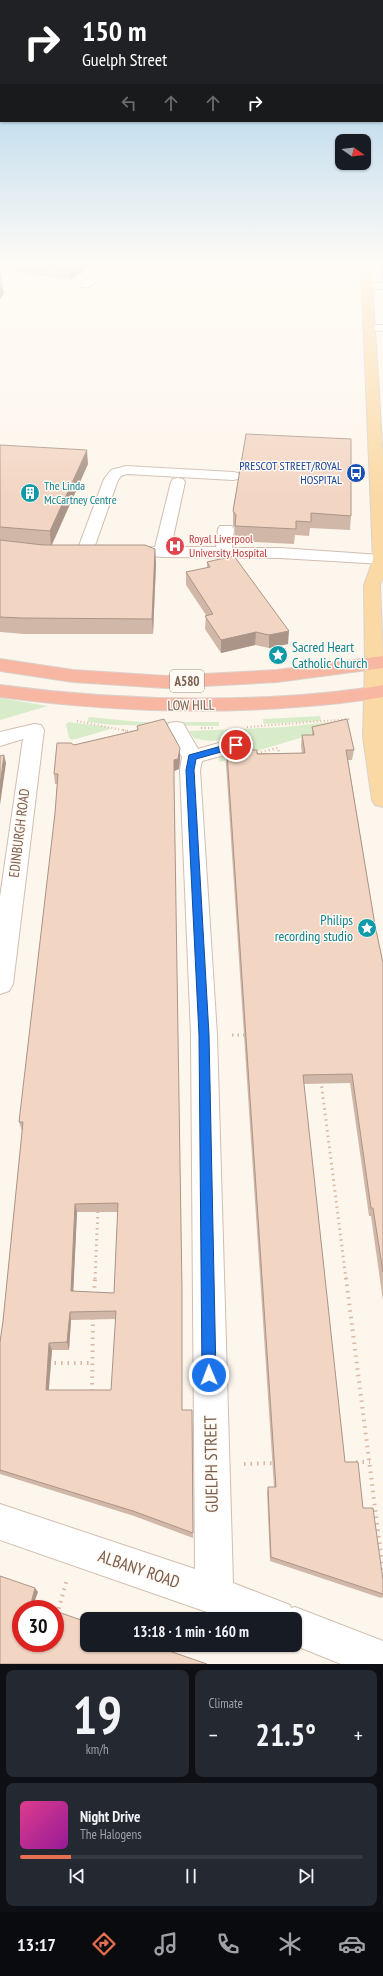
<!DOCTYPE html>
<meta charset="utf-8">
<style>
:root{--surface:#171b24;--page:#242831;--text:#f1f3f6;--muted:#9ea1a6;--line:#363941;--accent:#e76f51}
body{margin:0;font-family:"PT Sans Narrow",sans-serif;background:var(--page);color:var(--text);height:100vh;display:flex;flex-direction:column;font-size:15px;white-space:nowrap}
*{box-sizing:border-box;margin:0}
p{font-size:13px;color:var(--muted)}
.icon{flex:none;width:22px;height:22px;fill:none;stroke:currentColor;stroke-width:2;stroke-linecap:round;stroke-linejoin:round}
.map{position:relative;height:1664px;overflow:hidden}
.details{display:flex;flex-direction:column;gap:6px;padding:6px;background:#0d0f14;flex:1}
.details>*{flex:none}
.banner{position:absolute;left:0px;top:0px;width:383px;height:122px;box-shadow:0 1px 3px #0004;background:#202124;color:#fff;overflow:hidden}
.needle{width:26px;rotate:104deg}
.buttons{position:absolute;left:335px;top:134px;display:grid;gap:8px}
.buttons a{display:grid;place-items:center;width:36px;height:36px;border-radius:8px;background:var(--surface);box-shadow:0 1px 3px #0004;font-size:20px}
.speed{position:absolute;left:12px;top:1600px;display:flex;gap:8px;font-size:20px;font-weight:700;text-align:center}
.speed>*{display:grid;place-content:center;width:52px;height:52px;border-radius:50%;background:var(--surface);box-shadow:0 1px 3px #0004;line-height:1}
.speed .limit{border:6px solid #d22;background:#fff;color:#111}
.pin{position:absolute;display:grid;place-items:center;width:34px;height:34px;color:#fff;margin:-17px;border:2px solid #fff;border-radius:50%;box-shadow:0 1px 4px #0007}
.me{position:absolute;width:44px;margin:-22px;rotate:359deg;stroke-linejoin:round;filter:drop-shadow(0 0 3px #0008)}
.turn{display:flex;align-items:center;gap:14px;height:84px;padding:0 16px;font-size:18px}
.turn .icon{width:52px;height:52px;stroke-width:2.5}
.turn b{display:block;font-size:28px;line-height:34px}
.lanes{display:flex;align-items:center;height:38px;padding:0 16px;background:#0003;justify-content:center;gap:20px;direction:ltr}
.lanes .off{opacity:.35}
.big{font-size:30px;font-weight:600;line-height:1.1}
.details .card{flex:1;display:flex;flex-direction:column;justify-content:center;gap:6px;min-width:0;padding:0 14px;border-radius:8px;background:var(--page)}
.details .dial{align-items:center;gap:0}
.dial b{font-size:52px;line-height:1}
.song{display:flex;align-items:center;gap:12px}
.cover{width:48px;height:48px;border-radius:6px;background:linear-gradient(135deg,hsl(330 70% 55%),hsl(300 70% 35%))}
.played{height:4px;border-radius:2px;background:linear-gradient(90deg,var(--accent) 15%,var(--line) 15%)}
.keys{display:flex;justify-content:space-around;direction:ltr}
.heat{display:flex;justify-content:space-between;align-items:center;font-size:22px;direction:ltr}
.details .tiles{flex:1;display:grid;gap:6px;grid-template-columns:1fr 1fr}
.card:last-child{grid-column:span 2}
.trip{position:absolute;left:80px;top:1612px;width:222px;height:40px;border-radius:8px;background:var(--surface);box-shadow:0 1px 3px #0004;font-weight:600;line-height:40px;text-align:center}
.tabs{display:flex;height:64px;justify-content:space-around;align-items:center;background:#090b0e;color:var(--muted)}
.tabs .icon{width:28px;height:28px}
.tabs .active{color:var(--accent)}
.tabs b{font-size:18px;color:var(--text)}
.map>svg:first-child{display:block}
.green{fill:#d8ecc9}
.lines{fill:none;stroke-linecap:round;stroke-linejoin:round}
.minor-casing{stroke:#d1beb0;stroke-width:2}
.major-casing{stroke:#dad1cd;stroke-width:2}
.highway-casing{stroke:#dad1cd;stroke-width:2}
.path-far4{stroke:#d9b8a5;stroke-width:1.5;stroke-dasharray:0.5 1.5;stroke-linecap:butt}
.path-far3{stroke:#d9b8a5;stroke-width:2;stroke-dasharray:1 2.5;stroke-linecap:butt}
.path-far2{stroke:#d9b8a5;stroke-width:2.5;stroke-dasharray:1 3;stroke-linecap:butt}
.path-far1{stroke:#d9b8a5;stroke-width:3;stroke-dasharray:1.5 4;stroke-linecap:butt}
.path{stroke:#d9b8a5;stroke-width:4;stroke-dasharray:1.5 5;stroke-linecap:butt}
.minor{fill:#fff;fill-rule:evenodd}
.major{fill:#fbd9a5;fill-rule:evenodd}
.highway{fill:#f7b7a3;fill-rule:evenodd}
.wall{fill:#d1b7a8;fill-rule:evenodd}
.shaded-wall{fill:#aa9588}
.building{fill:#f3d5c3;stroke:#aa9588;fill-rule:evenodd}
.route{fill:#1a73e8;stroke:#114b97}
.labels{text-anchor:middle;stroke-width:3;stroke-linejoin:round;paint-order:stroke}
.far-transit-label{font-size:12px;fill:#164399;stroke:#fffaf3;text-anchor:end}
.far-culture-label{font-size:12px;fill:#0d838f;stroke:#fffaf3;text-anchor:start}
.far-health-label{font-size:12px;fill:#be3a42;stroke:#fffaf3;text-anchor:start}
.shield{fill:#fffaf3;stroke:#a28b7f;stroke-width:1}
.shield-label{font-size:13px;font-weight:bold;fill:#7a5c4d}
.culture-label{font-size:14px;fill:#0d838f;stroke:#fffaf3;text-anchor:start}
.street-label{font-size:14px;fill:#7a5c4d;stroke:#fffaf3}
.near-street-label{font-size:17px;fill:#7a5c4d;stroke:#fffaf3}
</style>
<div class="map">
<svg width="383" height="1664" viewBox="0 0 383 1664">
<rect width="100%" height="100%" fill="#fdf6ec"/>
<path class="green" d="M0,698L48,706L0,720Z
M320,716L321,721L264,724L263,719Z
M89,717L140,722H219V726L114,725L87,722Z
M340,721V726L220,762L218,758L247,750L239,737C223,740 209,743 194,738L189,731L284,727Z
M69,722L107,727L111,729L72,740L69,738L66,724Z"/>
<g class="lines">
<g class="minor-casing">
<path id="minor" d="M109,263H120L89,287H81L80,285L81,283Z
M314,263H325L339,274L334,277Z
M368,283H383V289L364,288L363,286L364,284Z
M369,325H383V331L365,330L363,328Z
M126,466L233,472L238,473L240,476L238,479L233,480L127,474L121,476L118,480L93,551L91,554L85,556L79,554L77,551L104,479L111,470Z
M178,478L183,479L185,482L171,547H216L218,529L220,526H232L234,529L232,548H280L381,555L383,556V564L280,558L163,557L120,554L118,551L120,548L155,547L171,482L173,479Z
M176,722L183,723L198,749L236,738L243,740L246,745L243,750L202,761L200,770L217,1035L233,1583L290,1605L291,1608L295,1607L383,1641V1664H341L294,1645L295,1619H227L0,1540V1504L195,1569L191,1035L180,770L182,757L166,728L169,723Z
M34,724L41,725L44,730L13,984L9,991L0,994V897L23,739L0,746V732Z"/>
</g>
<g class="major-casing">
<path id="major" d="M361,263H371L383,460V577L380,585L383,658V807L375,805L372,800L363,737L365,664L364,585L373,560Z"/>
</g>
<g class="highway-casing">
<path id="highway" d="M383,656V668L277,682L166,688L73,682L0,671V659L73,670L166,676L277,670Z
M0,685C89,697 179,701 269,697C307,695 345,692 383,685V697C354,702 325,705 296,707C197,715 98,710 0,697Z"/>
</g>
<path class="path-far4" d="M0,272H8L45,281L67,283"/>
<path class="path-far3" d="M77,721L127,731
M247,727L350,719
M201,728H214"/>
<path class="path-far2" d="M123,730L132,732
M257,753L278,748L280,757"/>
<path class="path-far1" d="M232,1035H247
M321,1081L346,1279
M95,1279L98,1209"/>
<path class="path" d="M346,1278L383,1571
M94,1294L95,1278
M48,1363H91
M92,1391L93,1317
M356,1462H370
M244,1464L275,1463
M57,1615L67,1579"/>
<use href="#minor" class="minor"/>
<use href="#major" class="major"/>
<use href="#highway" class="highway"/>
</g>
<path class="wall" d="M0,263H95L71,280L0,270Z
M381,263H383V279L381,275Z
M246,434L351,516L350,530L310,528L309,536L295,535L294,544L234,541L235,528L233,525V511Z
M0,445L88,464L52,545L155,549L156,564L153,634H24L0,632Z
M207,562L288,644L269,648L255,645L221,653L205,629L206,615L186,585V572L207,568Z
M137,726L180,759L179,769L174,771V789L182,1410H192L193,1538L134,1516L0,1474V1342L3,1321L22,1131L19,1122L55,813L57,784H55L54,774L74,745L137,730ZM77,1212H118L114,1293L73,1291ZM116,1319L111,1390H49L52,1350H69L71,1320Z
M312,727L354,750L352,760H348L375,925L383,963V1301L371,1216H369L350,1083L304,1084L345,1462L363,1508L383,1580V1597L381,1598L270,1561L267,1492L268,1487H274L226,764L227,753H302L301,746L302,735H312Z"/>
<path class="shaded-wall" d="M77,263H95L71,280L70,268Z
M2,282L4,294L0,299V284Z
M87,450L88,464L51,546L50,531Z
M155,549L156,564L153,634L152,619Z
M289,631L288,644L269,648V635Z
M256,632L255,645L221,653V640Z
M180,748V759L179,769L174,771V789V760Z
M4,755L6,763L0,805V786Z
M75,1204L77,1212L73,1299L71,1291Z
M70,1312L71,1320L69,1350L67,1342Z
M49,1343L52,1350L48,1396L46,1390Z
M35,1588L38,1592L33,1606L31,1603Z"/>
<path class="building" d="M33,263H77L70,268Z
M0,272L2,282L0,284Z
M246,434L351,439V516L311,513V522L296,521V529L235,526L236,515L233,511Z
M0,445L87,450L50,531L0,527Z
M0,540L43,545H145L155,549L152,619L22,618L0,617Z
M234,556L289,631L269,635L256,632L221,640L205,616L213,614L186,572L210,567L207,562Z
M164,719L180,748L178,759L174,760V779L182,1289V1410H192L193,1533L133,1511L0,1470V1342L3,1321L23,1122H19L55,813L58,774H54L57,743H71L74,745L138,730L137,726ZM118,1203L114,1293L71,1291L75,1204ZM116,1311L111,1390H46L49,1343L67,1342L70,1312Z
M347,719L354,750H346L375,925L383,963V1272L373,1208H371L352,1074L303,1075L345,1462H358L363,1508H373L383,1580V1594L271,1557L268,1487H276L227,753L237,750H257V754L305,753L302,735H314L312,727Z
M4,755L0,786V756Z
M0,1576L35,1588L31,1603L49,1609H21V1643H55V1611L87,1622V1645H152L207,1664H0Z"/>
<linearGradient id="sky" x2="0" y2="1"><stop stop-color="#97c7e8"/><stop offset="0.53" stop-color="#fefbf6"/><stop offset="1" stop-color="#fefbf6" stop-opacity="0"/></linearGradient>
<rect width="383" height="496" fill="url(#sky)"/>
<path class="route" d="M236,742L240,745L239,747L196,759L194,770L209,1035L216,1375L214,1380L209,1382L204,1380L202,1375L199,1035L186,770L189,755Z"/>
<defs>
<g id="bus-disc" transform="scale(1)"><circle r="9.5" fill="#1a4fb4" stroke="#fffaf3"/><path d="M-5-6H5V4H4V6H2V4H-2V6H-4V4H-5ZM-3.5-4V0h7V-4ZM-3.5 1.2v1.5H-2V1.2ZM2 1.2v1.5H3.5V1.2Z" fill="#fff"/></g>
<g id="building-disc" transform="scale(1)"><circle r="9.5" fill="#0f9aa8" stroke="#fffaf3"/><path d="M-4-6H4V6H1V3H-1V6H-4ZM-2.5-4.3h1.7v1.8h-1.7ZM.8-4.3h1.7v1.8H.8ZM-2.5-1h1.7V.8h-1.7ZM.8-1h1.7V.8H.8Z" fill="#fff"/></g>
<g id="hospital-disc" transform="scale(1)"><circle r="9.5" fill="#e0444e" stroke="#fffaf3"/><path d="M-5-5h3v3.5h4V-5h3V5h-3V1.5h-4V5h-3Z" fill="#fff"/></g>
<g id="sight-disc" transform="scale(1)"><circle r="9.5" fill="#0f9aa8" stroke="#fffaf3"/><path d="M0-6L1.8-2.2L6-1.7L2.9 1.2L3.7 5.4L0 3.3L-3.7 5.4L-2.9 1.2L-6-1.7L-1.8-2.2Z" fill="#fff"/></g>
</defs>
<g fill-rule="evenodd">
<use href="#bus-disc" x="356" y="473"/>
<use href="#building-disc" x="30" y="493"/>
<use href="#hospital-disc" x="175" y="546"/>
<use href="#sight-disc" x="278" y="655"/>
<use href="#sight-disc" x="367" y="928"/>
</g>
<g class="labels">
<g class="far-transit-label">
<text x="342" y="470">PRESCOT STREET/ROYAL<tspan x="342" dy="14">HOSPITAL</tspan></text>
</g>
<g class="far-culture-label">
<text x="44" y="490">The Linda<tspan x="44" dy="14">McCartney Centre</tspan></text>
</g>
<g class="far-health-label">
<text x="189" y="543">Royal Liverpool<tspan x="189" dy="14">University Hospital</tspan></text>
</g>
<rect class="shield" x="170" y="670" width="34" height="22" rx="3"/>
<g class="shield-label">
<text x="187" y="686">A580</text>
</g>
<g class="culture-label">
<text x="292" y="652">Sacred Heart<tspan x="292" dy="16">Catholic Church</tspan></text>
<text x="353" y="925" text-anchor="end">Philips<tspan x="353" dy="16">recording studio</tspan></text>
</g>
<g class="street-label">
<text transform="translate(191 705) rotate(-1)" y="5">LOW HILL</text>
<text transform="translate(19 833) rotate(-83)" y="5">EDINBURGH ROAD</text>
</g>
<g class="near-street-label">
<text transform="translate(211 1464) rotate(-91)" y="6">GUELPH STREET</text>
<text transform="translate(139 1569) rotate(19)" y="6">ALBANY ROAD</text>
</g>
</g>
</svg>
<div class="buttons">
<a><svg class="needle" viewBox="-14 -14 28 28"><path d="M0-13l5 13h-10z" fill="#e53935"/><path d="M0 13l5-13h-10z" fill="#9ea1a6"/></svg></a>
</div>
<div class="speed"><div class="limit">30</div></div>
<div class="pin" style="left:236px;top:745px;background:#d93025"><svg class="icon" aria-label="arrive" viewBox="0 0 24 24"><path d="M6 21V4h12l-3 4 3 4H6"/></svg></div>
<svg class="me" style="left:209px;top:1375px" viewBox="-20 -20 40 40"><circle r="17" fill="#1a73e8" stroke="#fff" stroke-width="3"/><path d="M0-11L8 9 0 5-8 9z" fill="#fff"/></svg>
<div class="trip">13:18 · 1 min · 160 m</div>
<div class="banner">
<div class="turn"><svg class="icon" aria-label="right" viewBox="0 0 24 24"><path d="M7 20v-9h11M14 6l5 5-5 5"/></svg><div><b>150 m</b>Guelph Street</div></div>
<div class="lanes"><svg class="icon off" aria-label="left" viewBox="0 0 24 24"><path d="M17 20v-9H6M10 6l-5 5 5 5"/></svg><svg class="icon off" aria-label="ahead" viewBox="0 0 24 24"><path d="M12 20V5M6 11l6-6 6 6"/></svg><svg class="icon off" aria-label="ahead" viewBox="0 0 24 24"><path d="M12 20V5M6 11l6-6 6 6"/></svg><svg class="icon" aria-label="right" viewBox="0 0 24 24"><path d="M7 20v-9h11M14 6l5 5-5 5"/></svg></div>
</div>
</div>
<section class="details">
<div class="tiles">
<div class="card dial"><b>19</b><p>km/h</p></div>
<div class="card"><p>Climate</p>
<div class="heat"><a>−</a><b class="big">21.5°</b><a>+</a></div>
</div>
<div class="card">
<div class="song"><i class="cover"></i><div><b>Night Drive</b><p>The Halogens</p></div></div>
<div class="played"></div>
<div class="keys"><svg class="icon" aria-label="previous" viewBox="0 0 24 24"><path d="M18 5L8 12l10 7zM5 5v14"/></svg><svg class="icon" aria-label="pause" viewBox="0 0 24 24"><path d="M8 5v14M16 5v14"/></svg><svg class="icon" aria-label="next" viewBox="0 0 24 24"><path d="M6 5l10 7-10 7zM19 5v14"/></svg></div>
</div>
</div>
</section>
<nav class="tabs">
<b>13:17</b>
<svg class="icon active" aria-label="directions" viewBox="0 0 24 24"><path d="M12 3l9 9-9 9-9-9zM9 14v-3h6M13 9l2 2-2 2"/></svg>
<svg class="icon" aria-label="music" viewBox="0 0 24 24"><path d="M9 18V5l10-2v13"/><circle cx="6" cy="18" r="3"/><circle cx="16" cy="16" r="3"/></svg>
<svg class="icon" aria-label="phone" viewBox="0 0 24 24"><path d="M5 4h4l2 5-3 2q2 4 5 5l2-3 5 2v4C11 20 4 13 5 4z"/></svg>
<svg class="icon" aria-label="climate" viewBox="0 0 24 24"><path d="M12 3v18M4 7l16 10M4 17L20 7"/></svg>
<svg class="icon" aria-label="car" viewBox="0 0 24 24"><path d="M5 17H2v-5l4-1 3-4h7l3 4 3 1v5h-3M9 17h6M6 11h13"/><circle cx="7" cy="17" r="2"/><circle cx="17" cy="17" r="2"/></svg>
</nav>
